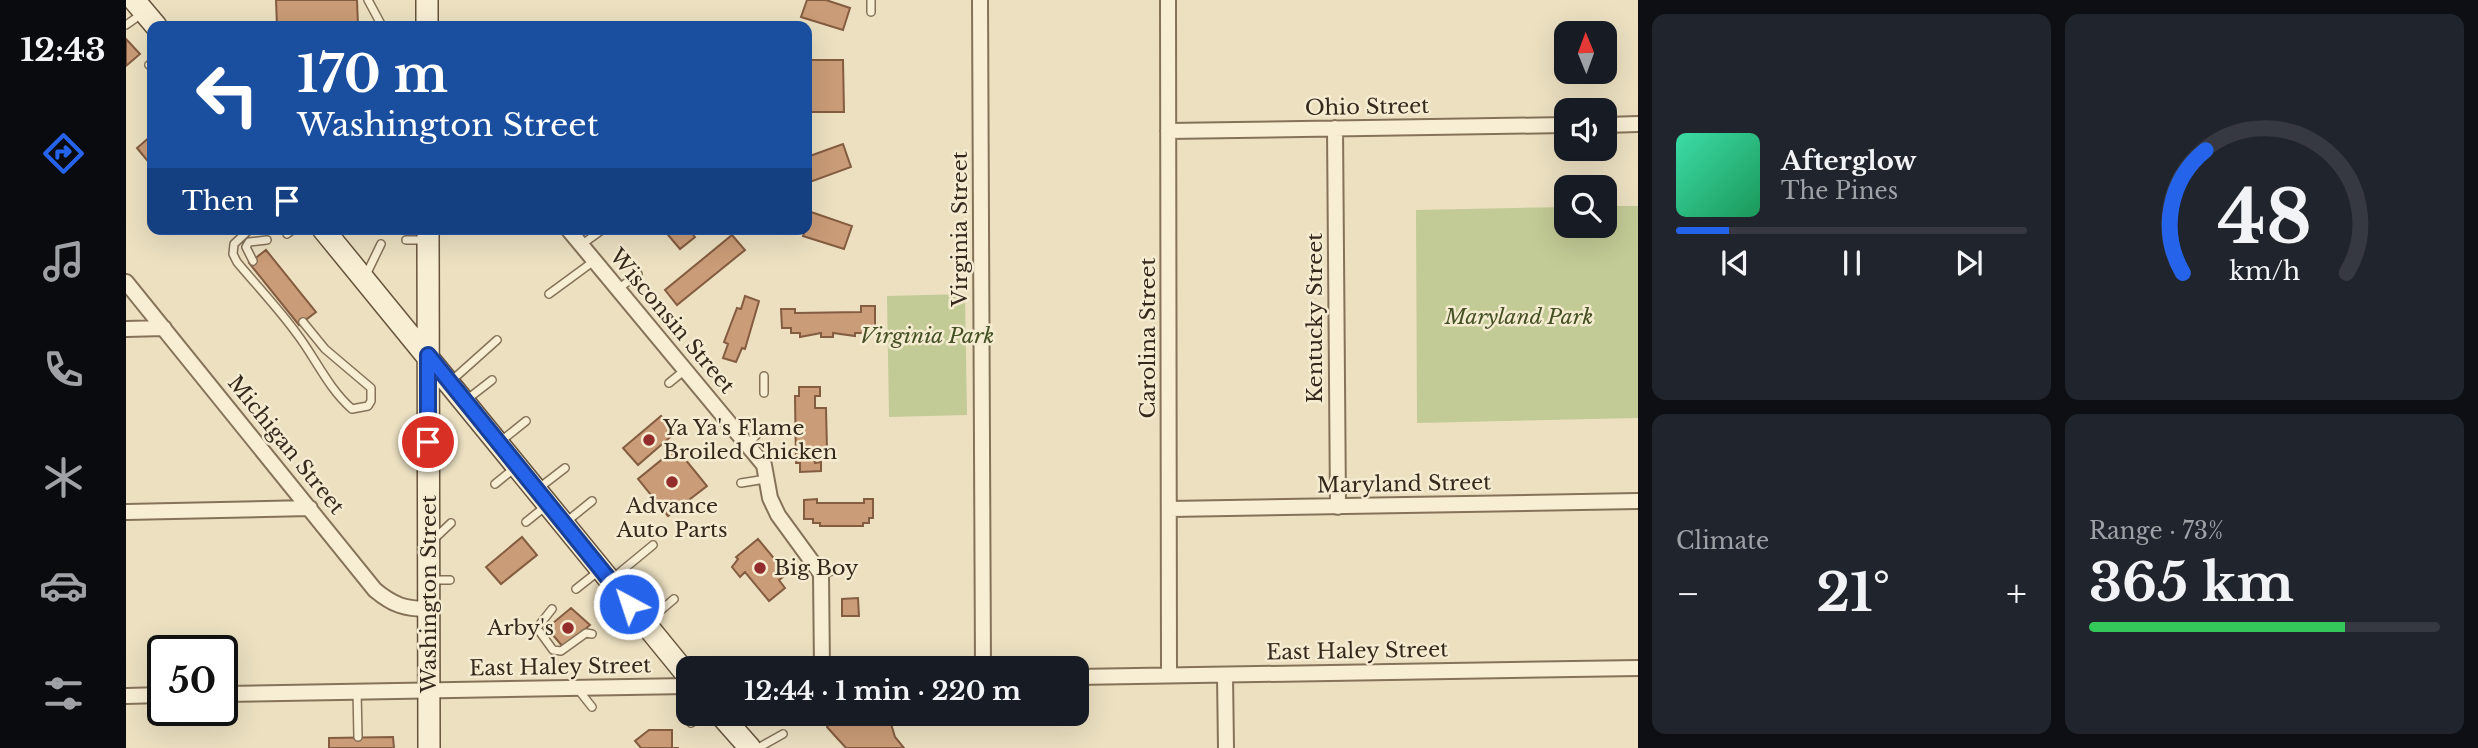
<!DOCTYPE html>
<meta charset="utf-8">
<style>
:root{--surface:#171b24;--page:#20242c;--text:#f1f3f6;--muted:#9ea1a6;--line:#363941;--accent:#2563eb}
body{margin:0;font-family:"Libre Baskerville",serif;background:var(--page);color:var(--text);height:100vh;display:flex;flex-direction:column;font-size:26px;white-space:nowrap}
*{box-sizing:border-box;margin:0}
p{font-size:23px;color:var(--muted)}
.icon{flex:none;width:38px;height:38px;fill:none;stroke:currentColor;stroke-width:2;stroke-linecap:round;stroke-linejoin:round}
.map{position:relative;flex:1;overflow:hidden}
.details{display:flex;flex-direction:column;gap:14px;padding:14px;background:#0d0f14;width:840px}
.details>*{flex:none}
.top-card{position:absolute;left:21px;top:21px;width:665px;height:214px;border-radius:14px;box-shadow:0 7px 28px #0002;background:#1a4fa0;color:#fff;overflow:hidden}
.needle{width:46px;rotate:359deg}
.fabs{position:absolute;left:1428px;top:21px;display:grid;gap:14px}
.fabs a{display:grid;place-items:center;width:63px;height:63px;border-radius:14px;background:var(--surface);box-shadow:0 7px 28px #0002;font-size:35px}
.speed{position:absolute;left:21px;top:635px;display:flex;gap:14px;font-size:35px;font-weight:700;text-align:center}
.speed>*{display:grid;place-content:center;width:91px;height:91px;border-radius:50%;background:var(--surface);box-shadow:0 7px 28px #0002;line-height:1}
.speed .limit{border:4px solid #111;border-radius:10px;background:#fff;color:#111}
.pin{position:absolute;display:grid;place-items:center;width:60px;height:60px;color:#fff;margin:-30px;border:4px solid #fff;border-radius:50%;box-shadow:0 2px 7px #0007}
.me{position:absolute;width:77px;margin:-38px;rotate:320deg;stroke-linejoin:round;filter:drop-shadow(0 0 5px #0008)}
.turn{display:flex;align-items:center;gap:24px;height:147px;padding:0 35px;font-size:32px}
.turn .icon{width:91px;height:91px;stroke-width:2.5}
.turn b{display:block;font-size:49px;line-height:60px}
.then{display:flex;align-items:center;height:66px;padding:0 35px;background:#0003;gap:14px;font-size:26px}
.big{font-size:52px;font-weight:700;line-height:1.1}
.details .tile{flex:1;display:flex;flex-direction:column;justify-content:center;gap:10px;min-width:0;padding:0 24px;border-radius:14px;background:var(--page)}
.details .dial{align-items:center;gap:0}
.dial svg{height:182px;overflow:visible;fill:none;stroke:var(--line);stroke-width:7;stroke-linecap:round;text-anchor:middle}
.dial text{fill:var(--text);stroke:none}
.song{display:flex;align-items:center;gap:21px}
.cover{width:84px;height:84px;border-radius:10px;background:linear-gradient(135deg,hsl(160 70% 55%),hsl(150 70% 35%))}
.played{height:7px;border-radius:4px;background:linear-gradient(90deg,var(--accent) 15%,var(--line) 15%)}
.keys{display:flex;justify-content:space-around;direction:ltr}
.heat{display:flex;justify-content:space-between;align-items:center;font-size:38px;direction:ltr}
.charge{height:10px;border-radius:5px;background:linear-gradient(90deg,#34c759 73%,var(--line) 0)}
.details .tiles{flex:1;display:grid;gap:14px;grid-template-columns:repeat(2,1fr)}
.trip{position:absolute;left:550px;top:656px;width:413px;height:70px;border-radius:14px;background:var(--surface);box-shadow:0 7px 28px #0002;font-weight:700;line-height:70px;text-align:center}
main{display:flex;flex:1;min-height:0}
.menu{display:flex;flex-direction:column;width:126px;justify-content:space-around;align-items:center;background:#090b0e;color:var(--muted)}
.menu .icon{width:49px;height:49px}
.menu .on{color:var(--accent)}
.menu b{font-size:32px;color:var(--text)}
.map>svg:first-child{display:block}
.green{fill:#c2ca95}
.building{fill:#ca9c77;stroke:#845c40;stroke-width:2}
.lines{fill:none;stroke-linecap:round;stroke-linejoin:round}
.lane-casing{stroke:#857259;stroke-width:10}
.street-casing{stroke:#857259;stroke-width:18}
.secondary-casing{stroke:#67533c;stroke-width:24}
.lane{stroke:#f8eed4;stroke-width:7}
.street{stroke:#f8eed4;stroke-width:14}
.secondary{stroke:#f8eed4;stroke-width:21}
.route-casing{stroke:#184099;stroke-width:18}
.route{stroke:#2563eb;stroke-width:12}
.poi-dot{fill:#922d2b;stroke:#f4ebd0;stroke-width:2.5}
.labels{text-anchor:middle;stroke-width:5;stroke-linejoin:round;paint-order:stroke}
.street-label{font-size:21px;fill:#35291d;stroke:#f4ebd0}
.park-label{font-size:21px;font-style:italic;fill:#455124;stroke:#f4ebd0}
.poi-label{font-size:21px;fill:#35291d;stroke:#f4ebd0;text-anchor:start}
</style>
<main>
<nav class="menu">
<b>12:43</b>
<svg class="icon on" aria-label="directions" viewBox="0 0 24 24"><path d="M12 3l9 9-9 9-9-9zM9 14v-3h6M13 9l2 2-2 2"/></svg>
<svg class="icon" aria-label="music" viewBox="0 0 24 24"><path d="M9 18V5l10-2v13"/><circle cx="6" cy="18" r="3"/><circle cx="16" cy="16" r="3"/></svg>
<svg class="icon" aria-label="phone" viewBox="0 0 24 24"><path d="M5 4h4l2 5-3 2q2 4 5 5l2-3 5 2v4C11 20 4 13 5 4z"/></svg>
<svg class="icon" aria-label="climate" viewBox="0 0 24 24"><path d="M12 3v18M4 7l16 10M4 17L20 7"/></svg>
<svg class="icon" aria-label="car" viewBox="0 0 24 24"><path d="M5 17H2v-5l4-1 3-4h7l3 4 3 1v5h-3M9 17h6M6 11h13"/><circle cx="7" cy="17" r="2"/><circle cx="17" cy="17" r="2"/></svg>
<svg class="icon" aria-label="filters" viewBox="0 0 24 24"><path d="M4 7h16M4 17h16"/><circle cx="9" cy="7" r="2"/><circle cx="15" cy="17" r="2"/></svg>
</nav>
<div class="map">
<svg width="1512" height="748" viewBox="0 0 1512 748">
<rect width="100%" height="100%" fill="#ece0c1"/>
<path class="green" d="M1479,206H1512V418L1291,423L1290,210L1440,207V226H1479Z
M839,294L841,415L763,417L761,296Z"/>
<path class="building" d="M150,0H231L232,26H151Z
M681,0H700L724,8L717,30L675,17Z
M0,39L14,54L0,66Z
M684,60H717L718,112H685Z
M26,135V163L25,165L11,148Z
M717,144L725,167L684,182L681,157Z
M685,212L726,226L718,249L677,236Z
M537,229H556L560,234L564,231L569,237L554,249Z
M606,235L619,250L551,305L539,290Z
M140,250L190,312L173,325L123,263Z
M619,296L633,301L619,349L616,348L610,362L597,358L602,344L598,342L611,308L615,309Z
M735,306H749V328H740V333H729V336L707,333V337H695V333L674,337V333H665V328H656L655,309H669V313L735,312Z
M673,387H694V396H689V408H700L701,450L688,451L689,463L695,462V471L674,472V463H670L669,396H673Z
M535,416L549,433L512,465L497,448Z
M550,448L581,486L542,516L512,479Z
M691,499V503H738V499H747V518H743V523H737V526H694V523H687V519H678V500Z
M396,537L411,555L375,584L360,567Z
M632,539L661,574L653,580L659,588L643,601L619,572L614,577L606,567L612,559L610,557Z
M732,598L733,616H716V599Z
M445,608L464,625L437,647L421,628Z
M738,714H762L769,737L778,748H720L701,727L706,718Z
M523,730H546V748H553H515L509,741Z
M267,737L268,748H203V738Z"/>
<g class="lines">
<g class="lane-casing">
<path id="lane" d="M242,0L256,26
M745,0V12
M0,25L17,13
M23,65L26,63
M124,229L108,244L107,254L111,262C131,286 153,309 171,334C190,359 202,388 226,409L242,406L245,401V388L199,349L177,322
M161,234L168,229
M280,240H301
M455,245L476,230
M127,261L120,247L123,242L141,240
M240,275L255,244
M492,289L512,274
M423,294L468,261
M638,376V393
M324,382L371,340
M543,383L559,370
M339,401L366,380
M375,441L400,421
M622,444L637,428
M615,483L640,479
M369,484L390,467
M413,488L439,468
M400,522L421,505
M440,522L466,501
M307,540L325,523
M695,574L715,569
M487,578L527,545
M306,580H324
M450,589L474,570
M426,609L411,628L427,650L435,651L460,633L466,634
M481,621L502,605
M520,623L548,599
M451,688L466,707
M231,691L232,737
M565,723L579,714
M632,748L657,734"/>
</g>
<g class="street-casing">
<path id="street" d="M854,0L857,668
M1042,0L1043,675
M1479,125L1512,124
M1209,128L1212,507
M1042,131L1440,125
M442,229L638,465L644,498L652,515L695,574L696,668
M0,282L249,590C267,605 279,609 302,609
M0,329L38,328
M1044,509L1512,501
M0,512L184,508
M1099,675L1100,748
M950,677L1512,668
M96,694L562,686
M0,696L37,695"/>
</g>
<g class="secondary-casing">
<path id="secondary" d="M8,0L30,26
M301,0V26
M197,229L562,676
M302,229L303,748
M594,714L624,748"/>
</g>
<use href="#lane" class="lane"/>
<use href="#street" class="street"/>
<use href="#secondary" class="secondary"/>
</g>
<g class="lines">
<g class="route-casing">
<path id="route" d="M302,442V355L503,604"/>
</g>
<use href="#route" class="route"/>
</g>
<g class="poi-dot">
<circle cx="523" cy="440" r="7"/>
<circle cx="546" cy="482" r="7"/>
<circle cx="634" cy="568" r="7"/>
<circle cx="442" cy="628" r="7"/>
</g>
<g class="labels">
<g class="street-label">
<text transform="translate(1241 107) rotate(-1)" y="7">Ohio Street</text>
<text transform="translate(834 229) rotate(-90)" y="7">Virginia Street</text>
<text transform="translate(1189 318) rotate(-90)" y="7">Kentucky Street</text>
<text transform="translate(546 321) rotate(50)" y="7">Wisconsin Street</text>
<text transform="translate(1022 338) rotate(-90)" y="7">Carolina Street</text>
<text transform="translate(160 445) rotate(51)" y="7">Michigan Street</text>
<text transform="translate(1278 484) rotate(-1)" y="7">Maryland Street</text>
<text transform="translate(303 594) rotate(-90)" y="7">Washington Street</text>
<text transform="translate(1231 651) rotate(-1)" y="7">East Haley Street</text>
<text transform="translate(434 667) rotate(-1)" y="7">East Haley Street</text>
</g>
<g class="park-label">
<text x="1393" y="324">Maryland Park</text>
<text x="801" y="343">Virginia Park</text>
</g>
<g class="poi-label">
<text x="537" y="435">Ya Ya's Flame<tspan x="537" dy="24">Broiled Chicken</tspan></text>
<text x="546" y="513" text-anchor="middle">Advance<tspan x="546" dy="24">Auto Parts</tspan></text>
<text x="648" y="575">Big Boy</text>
<text x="428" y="635" text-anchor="end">Arby's</text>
</g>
</g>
</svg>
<div class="fabs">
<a><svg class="needle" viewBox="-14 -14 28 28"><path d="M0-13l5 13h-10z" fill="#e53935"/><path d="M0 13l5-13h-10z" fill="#9ea1a6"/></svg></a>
<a><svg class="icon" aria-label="sound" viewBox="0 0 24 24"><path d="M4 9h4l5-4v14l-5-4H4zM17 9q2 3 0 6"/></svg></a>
<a><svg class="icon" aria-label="search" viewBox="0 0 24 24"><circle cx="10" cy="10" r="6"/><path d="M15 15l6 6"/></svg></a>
</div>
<div class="speed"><div class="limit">50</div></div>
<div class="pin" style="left:302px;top:442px;background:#d93025"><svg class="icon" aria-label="arrive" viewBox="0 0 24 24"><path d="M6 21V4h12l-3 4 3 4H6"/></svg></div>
<svg class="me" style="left:503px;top:604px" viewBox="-20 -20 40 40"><circle r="17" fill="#2563eb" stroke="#fff" stroke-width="3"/><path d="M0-11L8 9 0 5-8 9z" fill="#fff"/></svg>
<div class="trip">12:44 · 1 min · 220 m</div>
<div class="top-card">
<div class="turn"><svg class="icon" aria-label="left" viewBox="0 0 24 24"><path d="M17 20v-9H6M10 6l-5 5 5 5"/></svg><div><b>170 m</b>Washington Street</div></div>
<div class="then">Then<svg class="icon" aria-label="arrive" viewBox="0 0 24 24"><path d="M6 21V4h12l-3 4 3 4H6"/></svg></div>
</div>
</div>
<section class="details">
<div class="tiles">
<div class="tile">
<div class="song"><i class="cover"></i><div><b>Afterglow</b><p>The Pines</p></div></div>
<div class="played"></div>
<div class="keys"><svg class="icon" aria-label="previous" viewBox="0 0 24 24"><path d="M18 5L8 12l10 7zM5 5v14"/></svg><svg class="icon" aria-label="pause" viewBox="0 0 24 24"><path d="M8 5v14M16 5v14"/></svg><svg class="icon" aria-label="next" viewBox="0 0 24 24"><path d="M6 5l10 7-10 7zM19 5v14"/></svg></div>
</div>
<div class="tile dial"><svg viewBox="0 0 100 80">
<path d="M14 69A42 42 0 1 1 86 69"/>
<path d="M14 69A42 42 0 0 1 24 15" stroke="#2563eb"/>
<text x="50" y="56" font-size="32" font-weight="700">48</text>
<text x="50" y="72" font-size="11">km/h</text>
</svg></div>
<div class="tile"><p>Climate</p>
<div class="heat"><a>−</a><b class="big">21°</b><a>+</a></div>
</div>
<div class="tile"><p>Range · 73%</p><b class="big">365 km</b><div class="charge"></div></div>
</div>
</section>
</main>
